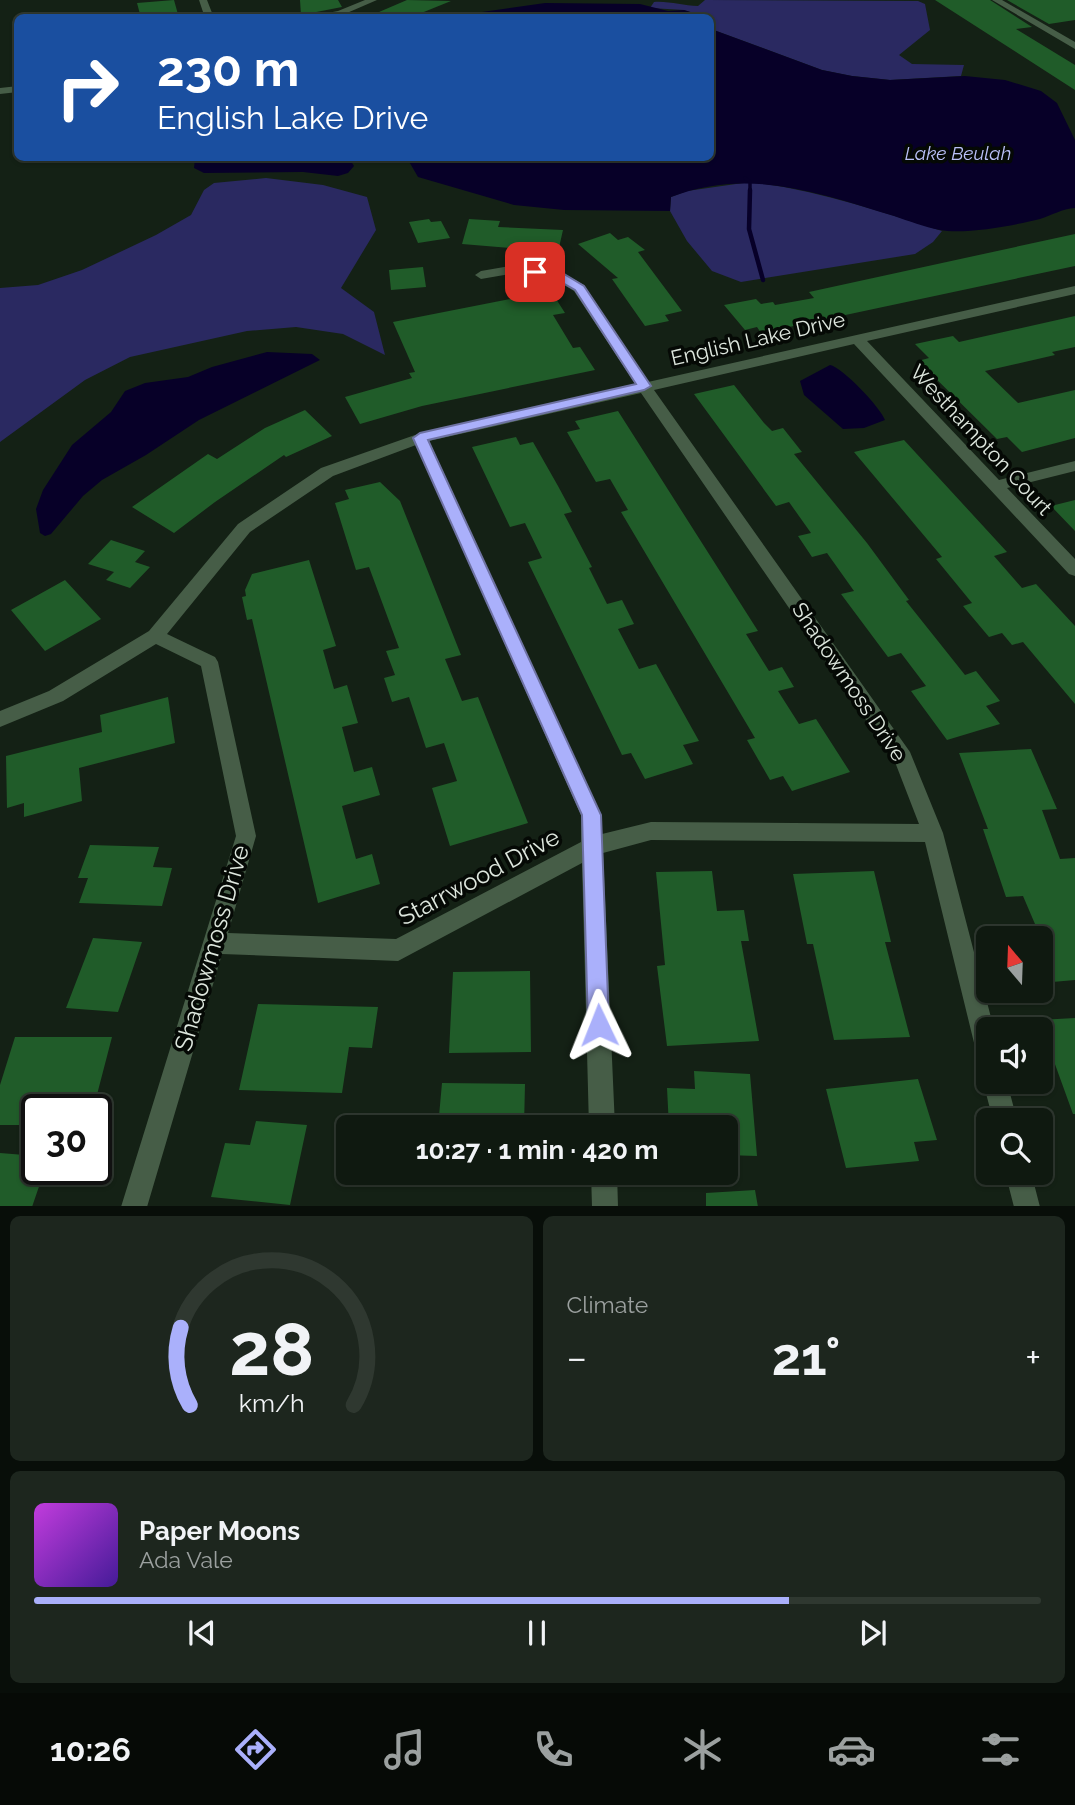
<!DOCTYPE html>
<meta charset="utf-8">
<style>
:root{--surface:#0f1910;--page:#1d261e;--text:#f1f3f6;--muted:#9ba09f;--line:#2f3830;--accent:#aab0fb}
body{margin:0;font-family:Raleway,sans-serif;background:var(--page);color:var(--text);height:100vh;display:flex;flex-direction:column;font-size:26px;white-space:nowrap}
*{box-sizing:border-box;margin:0}
p{font-size:23px;color:var(--muted)}
.icon{flex:none;width:38px;height:38px;fill:none;stroke:currentColor;stroke-width:2;stroke-linecap:round;stroke-linejoin:round}
.map{position:relative;height:1206px;overflow:hidden}
.side{display:flex;flex-direction:column;gap:10px;padding:10px;background:#080e09;flex:1}
.side>*{flex:none}
.hud{position:absolute;left:14px;top:14px;width:700px;height:147px;border-radius:10px;box-shadow:0 2px 5px #0004,0 0 0 2px var(--line);background:#1a4fa0;color:#fff;overflow:hidden}
.needle{width:46px;rotate:341deg}
.fabs{position:absolute;left:976px;top:926px;display:grid;gap:14px}
.fabs a{display:grid;place-items:center;width:77px;height:77px;border-radius:10px;background:var(--surface);box-shadow:0 2px 5px #0004,0 0 0 2px var(--line);font-size:35px}
.speed{position:absolute;left:21px;top:1094px;display:flex;gap:14px;font-size:35px;font-weight:700;text-align:center}
.speed>*{display:grid;place-content:center;width:91px;height:91px;border-radius:50%;background:var(--surface);box-shadow:0 2px 5px #0004,0 0 0 2px var(--line);line-height:1}
.speed .limit{border:4px solid #111;border-radius:10px;background:#fff;color:#111}
.pin{position:absolute;display:grid;place-items:center;width:60px;height:60px;color:#fff;margin:-30px;border-radius:14px;box-shadow:0 4px 10px #0006}
.me{position:absolute;width:77px;margin:-38px;rotate:358deg;stroke-linejoin:round;filter:drop-shadow(0 0 5px #0008)}
.turn{display:flex;align-items:center;gap:24px;height:147px;padding:0 28px;font-size:32px}
.turn .icon{width:91px;height:91px;stroke-width:2.5}
.turn b{display:block;font-size:49px;line-height:60px}
.big{font-size:52px;font-weight:700;line-height:1.1}
.side .widget{flex:1;display:flex;flex-direction:column;justify-content:center;gap:10px;min-width:0;padding:0 24px;border-radius:10px;background:var(--page)}
.side .dial{align-items:center;gap:0}
.dial svg{height:182px;overflow:visible;fill:none;stroke:var(--line);stroke-width:7;stroke-linecap:round;text-anchor:middle}
.dial text{fill:var(--text);stroke:none}
.song{display:flex;align-items:center;gap:21px}
.cover{width:84px;height:84px;border-radius:10px;background:linear-gradient(135deg,hsl(290 70% 55%),hsl(260 70% 35%))}
.played{height:7px;border-radius:4px;background:linear-gradient(90deg,var(--accent) 75%,var(--line) 75%)}
.keys{display:flex;justify-content:space-around;direction:ltr}
.heat{display:flex;justify-content:space-between;align-items:center;font-size:38px;direction:ltr}
.side .tiles{flex:1;display:grid;gap:10px;grid-template-columns:1fr 1fr}
.widget:last-child{grid-column:span 2}
.trip{position:absolute;left:336px;top:1115px;width:402px;height:70px;border-radius:10px;background:var(--surface);box-shadow:0 2px 5px #0004,0 0 0 2px var(--line);font-weight:700;line-height:70px;text-align:center}
.dock{display:flex;height:112px;justify-content:space-around;align-items:center;background:#060a06;color:var(--muted)}
.dock .icon{width:49px;height:49px}
.dock .selected{color:var(--accent)}
.dock b{font-size:32px;color:var(--text)}
.map>svg:first-child{display:block}
.green{fill:#2a2961}
.water{fill:#070028}
.lines{fill:none;stroke-linecap:round;stroke-linejoin:round}
.stream-far1{stroke:#070028;stroke-width:3.5}
.stream{stroke:#070028;stroke-width:4.5}
.building{fill:#205c29}
.street{fill:#465d47;fill-rule:evenodd}
.route{fill:#aab0fb;stroke:#6e72a3;stroke-width:2}
.labels{text-anchor:middle;stroke-width:7;stroke-linejoin:round;paint-order:stroke}
.far-water-label{font-size:19px;font-style:italic;fill:#bac0f8;stroke:#050905}
.street-label{font-size:21px;fill:#dee7de;stroke:#050905}
.near-street-label{font-size:24px;fill:#dee7de;stroke:#050905}
</style>
<div class="map">
<svg width="1075" height="1207" viewBox="0 0 1075 1207">
<rect width="100%" height="100%" fill="#142115"/>
<path class="green" d="M705,0L918,1L925,4L930,30L899,55L912,64L964,65L961,76L890,80L852,76L822,70L711,29L710,18L684,10L650,8L654,2C670,1 683,6 698,6Z
M266,178L323,185L367,197L376,230L341,288L374,312L385,355L343,334L296,327L247,331L130,357L85,380L0,442V288L38,285L82,270L156,235L191,215L204,190L214,183Z
M750,182C817,190 878,211 942,231L933,242L915,254L741,282L712,271L687,241L670,211L671,197L687,191Z"/>
<path class="water" d="M545,3L640,4L668,11L684,10L705,17H464L475,13Z
M711,29L822,70L852,76L890,80L965,76L1005,80L1041,91L1057,103L1075,140V208C1062,209 1052,215 1040,219C1016,225 964,235 940,230C924,227 909,221 894,216C819,193 749,167 671,197L670,211L564,210L514,205L418,177L407,158H710Z
M195,158H349L354,166L348,173L338,176L303,172L204,173L194,168Z
M267,352L312,354L320,360L199,420L146,455L102,480L83,496L51,534L45,536L40,533L36,509L43,490L72,445L111,412L125,391L145,383L188,377L212,367Z
M830,365C842,367 881,408 885,420L864,428L843,429L804,395L800,381Z"/>
<g class="lines">
<path class="stream-far1" d="M745,178L750,182V192"/>
<path class="stream" d="M750,190L749,229L763,280"/>
</g>
<path class="building" d="M174,0L179,18H141L137,3Z
M300,0H338L342,7L301,15Z
M407,0L451,1L409,18H365Z
M935,0H990L1032,27L1016,29L1075,65V90Z
M1007,0H1075V20L1049,24Z
M429,219L431,222L441,221L450,238L418,243L409,222Z
M469,219L500,221L498,227L563,230L558,252L462,244Z
M610,233L618,240L628,237L645,250L638,252L682,311L665,315L669,321L645,326L612,279L618,278L578,244Z
M1075,234V266L761,333L757,327L745,330L724,305L756,299L761,304L773,302L775,305L814,298L809,292Z
M423,267L426,287L391,290L389,270Z
M551,291L565,313L553,315L573,348L580,347L595,370L422,406L360,424L345,397L412,378L409,373L415,372L393,322Z
M1075,316V347L1052,352L1055,355L985,371L1018,403L1075,390V438L1022,452L1007,437L997,439L918,361L929,358L915,344L953,336L959,342Z
M734,385L764,423L772,431L783,428L802,452L794,454L867,543L909,600L906,601L965,675L976,671L1000,701L986,706L1000,724L947,740L911,691L926,686L901,653L888,657L841,594L854,591L827,553L812,557L798,536L811,533L789,502L776,506L694,394Z
M305,410L332,436L286,457L284,455L215,502L174,533L132,507L208,454L217,459L265,428Z
M618,411L758,631L746,634L769,671L782,667L794,687L778,691L799,724L816,719L850,772L792,791L783,776L770,780L747,740L755,738L621,512L628,510L610,479L596,482L567,432L580,429L575,421Z
M516,437L520,445L533,442L558,486L572,512L564,514L592,567L589,568L607,604L622,600L634,624L618,629L639,669L656,664L699,741L683,745L693,764L645,779L631,753L622,755L528,562L542,558L525,523L510,527L472,447Z
M904,440L1007,552L994,556L1022,588L1036,584L1075,626V704L1023,642L1012,645L1002,633L989,637L963,606L972,603L936,559L942,557L854,452Z
M380,482L400,501L461,655L445,659L462,701L478,697L528,823L450,846L432,788L457,781L444,743L426,748L409,697L392,702L384,678L395,675L386,651L399,648L369,567L356,570L335,503L349,499L345,490Z
M1075,500V531L1051,506Z
M111,540L145,551L135,562L150,567L130,588L106,580L114,572L88,564Z
M309,560L336,646L323,650L334,689L347,685L358,723L342,727L354,772L372,767L380,795L342,806L356,859L372,854L380,884L318,903L252,619L247,620L242,597L246,596L245,590L252,574Z
M65,580L101,619L45,651L11,610Z
M168,697L175,743L79,768L82,801L24,817V803L7,808L6,756L102,732L100,715Z
M1031,749L1057,809L1042,810L1060,859L1075,858V980L1041,983V938L1023,896L1006,897L983,829H988L959,753Z
M90,845L159,847L153,867L172,868L162,906L79,903L88,878H78Z
M712,871L717,911L744,910L749,941H741L759,1041L667,1046L657,966L665,965L656,872Z
M874,871L891,942H885L910,1037L834,1040L813,944H807L793,874Z
M93,938L142,942L118,1012L66,1008Z
M530,971L531,1052L449,1053L453,972Z
M258,1004L378,1007L372,1048L349,1047L342,1093L239,1090Z
M1075,1018V1114H1073L1039,1020Z
M15,1037H112L93,1110H37V1125H0V1085Z
M694,1071L750,1074L757,1156L726,1155V1127H669L667,1088L695,1089Z
M918,1079L937,1140L914,1142L919,1161L846,1168L826,1089Z
M442,1083L525,1084L524,1127H438Z
M256,1121L307,1125L290,1205L211,1197L225,1143L250,1145Z
M0,1153L37,1156V1169H45L32,1207H0Z
M755,1190L758,1207H706V1193Z"/>
<g class="lines">
<path class="street" d="M199,0H207L214,18H205Z
M365,0H377L340,16L301,18L338,11Z
M992,0H1002L1075,42V49Z
M18,86V92L0,94V88Z
M516,265L559,271L584,285L648,382L1075,286V294L867,341L999,480L1075,461V471L1007,488L1075,559V576L1069,574L854,344L654,390L910,752L943,833L994,1029H989V1067L980,1064L977,1055L925,842L651,840L603,853L615,1127H589L582,863L398,961L222,954L147,1207H121L236,836L201,666L156,644L63,701L0,727V711L49,691L149,631L238,524L321,468L415,435L636,385L574,291L551,277L516,273L481,279L475,275L481,271ZM641,393L895,762L919,824L651,822L602,834L601,815L429,441ZM416,445L581,815V842L396,939L228,933L256,836L218,662L215,657L167,634L250,532L333,476Z
M989,1072V1082H1007L1017,1120H993L983,1082Z
M591,1172H617L618,1207H592Z
M1005,1172H1031L1040,1207H1014Z"/>
</g>
<path class="route" d="M535,268L559,271L584,286L651,386L644,390L428,440L601,815L609,1025L606,1032L599,1036L591,1032L588,1025L582,815L413,438L420,433L636,384L575,290L552,277L531,274L530,272Z"/>
<g class="labels">
<g class="far-water-label">
<text x="958" y="160">Lake Beulah</text>
</g>
<g class="street-label">
<text transform="translate(758 339) rotate(-13)" y="7">English Lake Drive</text>
<text transform="translate(981 440) rotate(47)" y="7">Westhampton Court</text>
<text transform="translate(849 682) rotate(56)" y="7">Shadowmoss Drive</text>
</g>
<g class="near-street-label">
<text transform="translate(479 877) rotate(-28)" y="8">Starrwood Drive</text>
<text transform="translate(212 948) rotate(-74)" y="8">Shadowmoss Drive</text>
</g>
</g>
</svg>
<div class="fabs">
<a><svg class="needle" viewBox="-14 -14 28 28"><path d="M0-13l5 13h-10z" fill="#e53935"/><path d="M0 13l5-13h-10z" fill="#9ba09f"/></svg></a>
<a><svg class="icon" aria-label="sound" viewBox="0 0 24 24"><path d="M4 9h4l5-4v14l-5-4H4zM17 9q2 3 0 6"/></svg></a>
<a><svg class="icon" aria-label="search" viewBox="0 0 24 24"><circle cx="10" cy="10" r="6"/><path d="M15 15l6 6"/></svg></a>
</div>
<div class="speed"><div class="limit">30</div></div>
<div class="pin" style="left:535px;top:272px;background:#d93025"><svg class="icon" aria-label="arrive" viewBox="0 0 24 24"><path d="M6 21V4h12l-3 4 3 4H6"/></svg></div>
<svg class="me" style="left:599px;top:1025px" viewBox="-20 -20 40 40"><path d="M0-17L14 15 0 8-14 15z" fill="#aab0fb" stroke="#fff" stroke-width="4"/></svg>
<div class="trip">10:27 · 1 min · 420 m</div>
<div class="hud">
<div class="turn"><svg class="icon" aria-label="right" viewBox="0 0 24 24"><path d="M7 20v-9h11M14 6l5 5-5 5"/></svg><div><b>230 m</b>English Lake Drive</div></div>
</div>
</div>
<section class="side">
<div class="tiles">
<div class="widget dial"><svg viewBox="0 0 100 80">
<path d="M14 69A42 42 0 1 1 86 69"/>
<path d="M14 69A42 42 0 0 1 10 35" stroke="#aab0fb"/>
<text x="50" y="56" font-size="32" font-weight="700">28</text>
<text x="50" y="72" font-size="11">km/h</text>
</svg></div>
<div class="widget"><p>Climate</p>
<div class="heat"><a>−</a><b class="big">21°</b><a>+</a></div>
</div>
<div class="widget">
<div class="song"><i class="cover"></i><div><b>Paper Moons</b><p>Ada Vale</p></div></div>
<div class="played"></div>
<div class="keys"><svg class="icon" aria-label="previous" viewBox="0 0 24 24"><path d="M18 5L8 12l10 7zM5 5v14"/></svg><svg class="icon" aria-label="pause" viewBox="0 0 24 24"><path d="M8 5v14M16 5v14"/></svg><svg class="icon" aria-label="next" viewBox="0 0 24 24"><path d="M6 5l10 7-10 7zM19 5v14"/></svg></div>
</div>
</div>
</section>
<nav class="dock">
<b>10:26</b>
<svg class="icon selected" aria-label="directions" viewBox="0 0 24 24"><path d="M12 3l9 9-9 9-9-9zM9 14v-3h6M13 9l2 2-2 2"/></svg>
<svg class="icon" aria-label="music" viewBox="0 0 24 24"><path d="M9 18V5l10-2v13"/><circle cx="6" cy="18" r="3"/><circle cx="16" cy="16" r="3"/></svg>
<svg class="icon" aria-label="phone" viewBox="0 0 24 24"><path d="M5 4h4l2 5-3 2q2 4 5 5l2-3 5 2v4C11 20 4 13 5 4z"/></svg>
<svg class="icon" aria-label="climate" viewBox="0 0 24 24"><path d="M12 3v18M4 7l16 10M4 17L20 7"/></svg>
<svg class="icon" aria-label="car" viewBox="0 0 24 24"><path d="M5 17H2v-5l4-1 3-4h7l3 4 3 1v5h-3M9 17h6M6 11h13"/><circle cx="7" cy="17" r="2"/><circle cx="17" cy="17" r="2"/></svg>
<svg class="icon" aria-label="filters" viewBox="0 0 24 24"><path d="M4 7h16M4 17h16"/><circle cx="9" cy="7" r="2"/><circle cx="15" cy="17" r="2"/></svg>
</nav>
